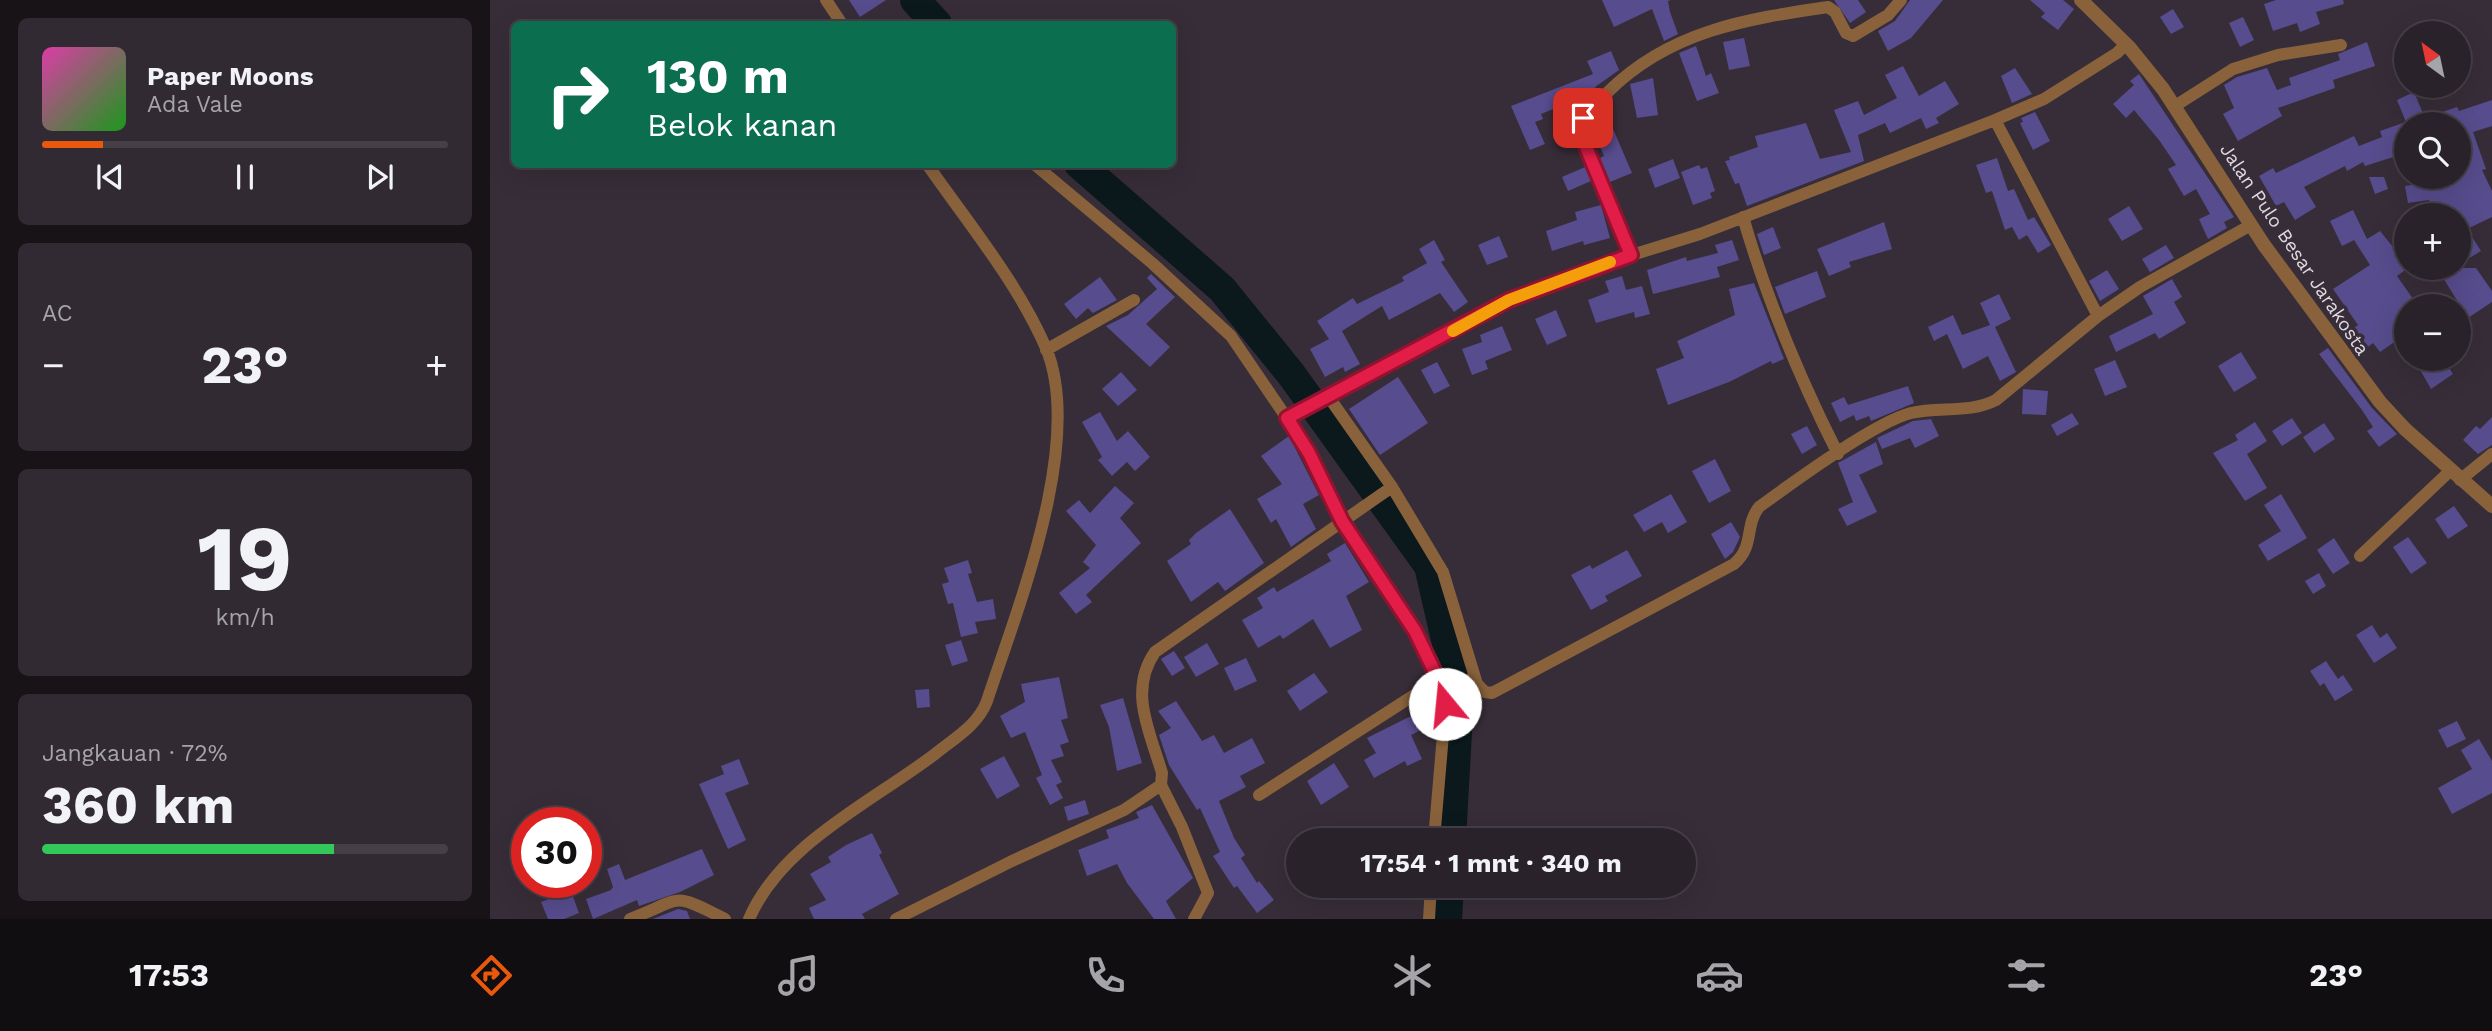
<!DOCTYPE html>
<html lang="id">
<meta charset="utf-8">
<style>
:root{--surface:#29222a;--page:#312a32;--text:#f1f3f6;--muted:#a5a4a8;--line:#453f47;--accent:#ea580c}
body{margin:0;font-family:"Work Sans",sans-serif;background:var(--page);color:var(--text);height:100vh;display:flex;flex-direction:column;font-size:26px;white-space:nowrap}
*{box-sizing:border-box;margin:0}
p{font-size:23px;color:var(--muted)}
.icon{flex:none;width:38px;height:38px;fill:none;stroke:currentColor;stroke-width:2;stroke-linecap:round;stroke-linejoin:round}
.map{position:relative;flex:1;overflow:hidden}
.side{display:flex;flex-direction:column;gap:18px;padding:18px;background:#171317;width:490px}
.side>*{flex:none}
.banner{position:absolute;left:21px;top:21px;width:665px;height:147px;border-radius:10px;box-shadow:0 7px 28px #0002,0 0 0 2px var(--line);background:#0b6e4f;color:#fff;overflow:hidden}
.needle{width:46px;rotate:327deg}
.fabs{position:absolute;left:1904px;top:21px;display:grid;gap:14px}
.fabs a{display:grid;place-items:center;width:77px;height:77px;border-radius:50%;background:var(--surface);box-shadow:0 7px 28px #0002,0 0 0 2px var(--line);font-size:35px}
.speed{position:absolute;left:21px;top:807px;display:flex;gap:14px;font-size:35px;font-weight:700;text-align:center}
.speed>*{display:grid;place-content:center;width:91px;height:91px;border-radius:50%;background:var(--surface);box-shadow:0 7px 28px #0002,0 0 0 2px var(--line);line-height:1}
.speed .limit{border:10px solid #d22;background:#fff;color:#111}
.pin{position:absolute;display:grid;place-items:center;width:60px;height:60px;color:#fff;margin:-30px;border-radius:14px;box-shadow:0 4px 10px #0006}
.me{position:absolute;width:77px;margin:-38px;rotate:343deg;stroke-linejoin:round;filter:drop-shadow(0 0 5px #0008)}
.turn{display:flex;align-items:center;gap:24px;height:147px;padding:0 21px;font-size:32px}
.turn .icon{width:91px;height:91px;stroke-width:2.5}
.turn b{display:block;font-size:49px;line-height:60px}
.big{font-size:52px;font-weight:700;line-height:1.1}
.side .card{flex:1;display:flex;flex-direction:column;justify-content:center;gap:10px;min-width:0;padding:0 24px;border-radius:10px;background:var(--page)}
.side .dial{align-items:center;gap:0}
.dial b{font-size:91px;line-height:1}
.song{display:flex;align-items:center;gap:21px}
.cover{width:84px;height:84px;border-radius:10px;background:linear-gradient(135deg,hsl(320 70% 55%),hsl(120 70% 35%))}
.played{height:7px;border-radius:4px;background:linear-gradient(90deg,var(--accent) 15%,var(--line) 15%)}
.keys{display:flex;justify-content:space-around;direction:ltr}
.heat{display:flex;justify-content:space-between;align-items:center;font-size:38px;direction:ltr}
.charge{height:10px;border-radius:5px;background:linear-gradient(90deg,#34c759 72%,var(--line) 0)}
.trip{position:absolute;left:796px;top:828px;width:410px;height:70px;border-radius:35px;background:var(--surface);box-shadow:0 7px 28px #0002,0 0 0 2px var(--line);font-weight:700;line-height:70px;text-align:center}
.tab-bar{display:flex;height:112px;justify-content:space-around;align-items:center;background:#100e11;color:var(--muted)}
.tab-bar .icon{width:49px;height:49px}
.tab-bar .current{color:var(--accent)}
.tab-bar b{font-size:32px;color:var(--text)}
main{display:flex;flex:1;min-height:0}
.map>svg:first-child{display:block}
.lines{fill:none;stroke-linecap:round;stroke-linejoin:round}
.river{stroke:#0b191d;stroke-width:30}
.building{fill:#574c8d}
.minor{stroke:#89623c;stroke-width:12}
.tertiary{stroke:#89623c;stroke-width:14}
.route-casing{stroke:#92132f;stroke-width:18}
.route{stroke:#e11d48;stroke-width:12}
.slow{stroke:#f59e0b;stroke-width:12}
.labels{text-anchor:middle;stroke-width:7;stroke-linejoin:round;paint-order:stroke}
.street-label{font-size:19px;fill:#dfd8df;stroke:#372d38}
</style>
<main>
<section class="side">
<div class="card">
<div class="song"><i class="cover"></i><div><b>Paper Moons</b><p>Ada Vale</p></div></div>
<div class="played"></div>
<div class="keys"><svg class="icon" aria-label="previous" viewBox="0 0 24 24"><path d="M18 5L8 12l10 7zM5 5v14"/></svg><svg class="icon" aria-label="pause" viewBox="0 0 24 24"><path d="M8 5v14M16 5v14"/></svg><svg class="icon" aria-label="next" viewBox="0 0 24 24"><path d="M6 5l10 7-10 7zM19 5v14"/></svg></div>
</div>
<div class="card"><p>AC</p>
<div class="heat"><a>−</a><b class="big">23°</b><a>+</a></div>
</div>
<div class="card dial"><b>19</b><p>km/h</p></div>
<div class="card"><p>Jangkauan · 72%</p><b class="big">360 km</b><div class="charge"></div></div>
</section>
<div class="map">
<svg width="2002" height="919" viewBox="0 0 2002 919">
<rect width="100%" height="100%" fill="#372d38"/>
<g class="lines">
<path class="river" d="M425,0L447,24
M589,164L732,289L801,374L939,566L969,696L961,840
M957,919L959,886"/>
</g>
<path class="building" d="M359,0H396L370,17Z
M1112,0H1181L1178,1L1180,12L1188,34L1174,41L1162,9L1124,27Z
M1344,0H1368L1376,12L1360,23Z
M1420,0H1453L1421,38L1398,51L1388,31L1405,21Z
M1540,0H1573L1584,9L1568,30L1551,17L1555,13Z
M1786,0H1853L1854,4L1826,12L1830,24L1810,32L1807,23L1783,31L1774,4Z
M1683,9L1694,27L1681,34L1670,17Z
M1753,17L1764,40L1750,47L1739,23Z
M1254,38L1260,66L1239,70L1233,42Z
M1877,42L1885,66L1843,80L1845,88L1788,108L1792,116L1748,141L1733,114L1744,108L1734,85L1747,77L1777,68L1787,90L1801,85L1799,78L1850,60L1848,54Z
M1206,46L1216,76L1221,73L1229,93L1207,101L1189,53Z
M1121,51L1129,70L1105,87L1107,91L1095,102L1093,97L1051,114L1053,119L1045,122L1055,144L1040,150L1021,106L1103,74L1097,61Z
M1413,66L1429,96L1455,81L1469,104L1446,118L1449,123L1436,129L1431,118L1400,133L1395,123L1368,135L1374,161L1257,206L1249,183L1245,184L1235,161L1240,160L1239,157L1268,147L1265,136L1316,123L1330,159L1361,152L1344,110L1368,101L1374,115L1403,100L1407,98L1395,75Z
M1525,68L1542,94L1522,103L1511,76Z
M1649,74L1744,217L1734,222L1737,228L1718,239L1709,219L1720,214L1706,189L1694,196L1678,169L1686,165L1669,140L1644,110L1636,118L1623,104L1644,85L1640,81Z
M1163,78L1168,115L1147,118L1140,84Z
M1924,92L1935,118L1967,107L1969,111L2002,100V126L1983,132L1996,169L1992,170L2002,191V217L1977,229L1991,251L1976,260L1969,249V215H1944L1939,200L1918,203L1915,186L1934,183L1932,177H1969V162L1978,159L1969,124L1916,123V153L1875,166L1873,162L1857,171L1855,166L1814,187L1826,207L1805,220L1794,202L1786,206L1769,176L1783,168L1786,173L1864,136L1869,146L1892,137L1890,131L1916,122L1907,100Z
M1114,108L1142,173L1120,182L1110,158L1114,156L1101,125Z
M1545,112L1560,141L1543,150L1530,123L1533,122L1531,118Z
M1507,158L1518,191L1524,189L1538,220L1544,217L1561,245L1548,253L1537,235L1529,240L1522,227L1515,230L1502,191L1496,193L1486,165Z
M1183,159L1190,178L1165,188L1158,169Z
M1209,165L1211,169L1217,167L1225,191L1220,193L1222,198L1203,205L1191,172Z
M1095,167L1101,181L1078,191L1072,177Z
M1879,177H1894L1898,189L1885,194Z
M1111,205L1120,238L1094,245L1093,241L1062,251L1056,231L1087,220L1085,212Z
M1639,206L1653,229L1632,241L1618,219Z
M1863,210L1877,239L1890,231L1916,263L1918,268L1907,276L1928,306H1916V334L1890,352L1883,343L1867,355L1853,336L1868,325L1843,289L1880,265L1864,240L1852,246L1840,221Z
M1394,222L1402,249L1359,262L1361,267L1339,276L1327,249Z
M1283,227L1291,248L1274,255L1267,234Z
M1009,236L1018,257L997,265L988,245Z
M944,240L955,260L951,262L978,302L964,312L950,293L899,320L892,306L852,331L870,364L855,372L853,367L835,377L820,349L839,339L827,321L863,298L867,304L914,281L912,277L937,263L929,249Z
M1242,240L1249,260L1227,267L1230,277L1163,294L1157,270L1196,257L1197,261L1228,253L1225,245Z
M1676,245L1684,258L1660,272L1652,259Z
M1947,268H1986L2002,291V302L1978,318Z
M1617,270L1629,289L1610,301L1599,281Z
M1327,271L1336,297L1295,314L1285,287Z
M661,274L685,297L656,324L680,347L660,367L616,326L638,315L667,289L657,278Z
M1132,276L1136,290L1152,286L1160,314L1145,318L1144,312L1106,323L1098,300L1119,292L1115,281Z
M610,277L627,300L603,313L598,308L586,319L574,304Z
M1682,279L1692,297L1684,302L1696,323L1669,339L1665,333L1626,352L1619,336L1663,314L1653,296Z
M1264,283L1294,359L1282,364L1281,361L1239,382L1178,405L1166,369L1194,358L1187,341L1245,315L1239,289Z
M1509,294L1521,319L1505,327L1526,372L1510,381L1498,356L1473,369L1457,334L1444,341L1438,327L1463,315L1472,335L1500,325L1490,303Z
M1066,310L1077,336L1057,345L1045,319Z
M1012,326L1022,350L995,361L998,369L982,375L972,349L992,342L990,335Z
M1838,348L1882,408L1907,434L1889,447L1877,431L1883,427L1872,410L1829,354Z
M1751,352L1767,378L1744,392L1728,366Z
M1924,359H1953L1963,374L1941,389Z
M1625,360L1637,387L1615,396L1604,369Z
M947,362L960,386L944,394L931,370Z
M631,372L647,390L628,406L612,389Z
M908,377L938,423L890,455L859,409Z
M1418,386L1424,403L1381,421L1379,416L1366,421L1364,415L1350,422L1341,403L1354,397L1358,405Z
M1533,389L1558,391L1556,415L1532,414Z
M610,412L627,441L638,431L660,457L645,471L637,462L622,476L608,460L612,457L592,422Z
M1582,413L1589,424L1567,436L1561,425Z
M2002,417V445L1988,454L1973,440L1986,426L1990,429Z
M1802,418L1812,433L1792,446L1782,431Z
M1441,419L1449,436L1425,448L1420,438L1392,449L1387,438L1423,421Z
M1765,422L1777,441L1757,454L1777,488L1755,501L1723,453L1748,440L1745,435Z
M1834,423L1845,439L1824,453L1813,437Z
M1317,426L1327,445L1312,454L1301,434Z
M799,436L829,495L813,504L826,529L801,547L786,519L781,523L767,499L792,484L771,456Z
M1386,442L1393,464L1369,475L1387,512L1357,526L1348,509L1363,502L1348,463Z
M1225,459L1241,491L1219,503L1202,471Z
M625,486L644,503L630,518L651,543L596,595L602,602L586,614L569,593L600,568L593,562L606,545L576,511L589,500L600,513Z
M1181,494L1197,522L1178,533L1172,522L1154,532L1143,515Z
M1791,494L1817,538L1778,561L1768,545L1791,531L1774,505Z
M1964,506L1978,526L1958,539L1945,519Z
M740,509L774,563L735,591L728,582L701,602L677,561L701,544L699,540L706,533Z
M1241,522L1250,537L1243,552L1235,559L1221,534Z
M1918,537L1937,563L1921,574L1903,547Z
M1844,538L1860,563L1843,574L1827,550Z
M855,543L879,582L856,596L872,630L840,648L823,619L793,639L790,635L768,648L752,620L773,608L767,598L784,587L787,592L841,561L837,554Z
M1137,550L1152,576L1115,596L1118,601L1101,610L1081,575L1100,565L1102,569Z
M478,560L482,573L478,574L487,602L503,599L506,619L485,622L488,633L471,637L463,603L458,604L452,584L459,582L454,568Z
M1829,573L1836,586L1823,594L1815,581Z
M1882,625L1890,638L1897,633L1907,648L1884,663L1866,635Z
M471,640L478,661L462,666L455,645Z
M717,643L729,664L706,677L694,657Z
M684,651L695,668L682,676L671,659Z
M756,658L767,681L745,691L734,668Z
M1836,661L1848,679L1853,675L1863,690L1845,701L1834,683L1830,686L1820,671Z
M824,673L838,692L810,711L797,691Z
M569,677L578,718L571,720L579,742L570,745L574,756L561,760L572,782L566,785L573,798L560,805L546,778L552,775L535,732L521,738L510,716L535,702L531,684Z
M439,689L440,707L427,708L425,690Z
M633,698L652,763L627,771L619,727L610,705Z
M686,701L712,741L724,735L734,753L762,738L775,763L750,776L756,787L729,801L744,838L755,855L751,858L767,883L769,881L784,900L767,913L747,886L744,888L723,856L730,852L710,808L707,810L679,765L669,735L681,728L668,711Z
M927,713L935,728L921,735L932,759L917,766L915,761L884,778L874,760L886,753L877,738Z
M1967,721L1976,739L1957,748L1948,730Z
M1989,739L2002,761V793L1962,814L1948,788L1982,769L1971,750Z
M514,756L530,786L507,799L490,769Z
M249,759L259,784L235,793L256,840L238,849L209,784L234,774L231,766Z
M844,763L859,787L831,805L817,781Z
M595,800L599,814L578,821L574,807Z
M662,805L703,878L676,901L686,919H664L637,883L627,864L597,876L588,850L619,838L616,830L649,818L646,812Z
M382,833L392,853L389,855L409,894L372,914L375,919H324L319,908L336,900L320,874L341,862L338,857L356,845Z
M212,849L224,875L190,892L149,906L147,900L103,919L96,899L121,890L123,887L117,869L129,864L135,880Z
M81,891L89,913L74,919H58L51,902Z
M188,909L197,911L200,919H163Z"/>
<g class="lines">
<path class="minor" d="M336,0L352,24
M1685,106L1743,69L1788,55L1851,45
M1505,120L1608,316L1650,287L1761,225
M544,164L662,263L741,336L811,439L846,511L912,609L951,685L985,678
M1253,217C1277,300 1309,377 1348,454
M1141,255L1091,135C1090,115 1105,105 1118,92C1179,31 1256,19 1338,7L1345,12L1356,33L1363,36L1398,15L1411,0
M1608,316L1506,400C1479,414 1449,406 1421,413C1385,422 1302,483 1269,507C1254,527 1265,546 1244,564L1002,693L995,692L987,684L953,572L902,487L838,396L1019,300L1119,262L1210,234L1505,120L1554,99L1627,53L1634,46L1632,39
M556,350L644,300
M797,418L838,396
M1970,480L2002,454
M1870,556L1960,471
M671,785L692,827L718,893L704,919
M769,795L932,690L951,685L955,711L944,840
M140,919C195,898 180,891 235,919
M259,919C291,844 382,802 445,754C465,738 488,725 497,701C527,609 595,442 556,348C528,283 478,223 437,164
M406,919L522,861L634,810L671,785L672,773C660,732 638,691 665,652L902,487
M939,919L941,886"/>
<path class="tertiary" d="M1591,0L1639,47L1673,89L1774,245L1890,402L1915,429L2002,506"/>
</g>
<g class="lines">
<g class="route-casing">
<path id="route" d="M955,704L951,685L925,631L852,521L819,453L797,418L1019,300L1141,255L1091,135L1093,118"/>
</g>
<use href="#route" class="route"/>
<path class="slow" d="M963,331L1019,300L1120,262"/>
</g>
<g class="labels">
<g class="street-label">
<text transform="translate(1805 249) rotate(56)" y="7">Jalan Pulo Besar Jarakosta</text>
</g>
</g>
</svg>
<div class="fabs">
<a><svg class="needle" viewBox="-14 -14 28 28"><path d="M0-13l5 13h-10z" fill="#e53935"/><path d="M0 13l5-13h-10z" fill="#a5a4a8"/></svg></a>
<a><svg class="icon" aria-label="search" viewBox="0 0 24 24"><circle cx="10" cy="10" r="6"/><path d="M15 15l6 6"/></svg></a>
<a>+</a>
<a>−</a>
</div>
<div class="speed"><div class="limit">30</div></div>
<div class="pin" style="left:1093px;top:118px;background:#d93025"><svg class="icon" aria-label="arrive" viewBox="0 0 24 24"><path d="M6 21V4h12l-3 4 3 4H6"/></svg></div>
<svg class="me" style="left:955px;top:704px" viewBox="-20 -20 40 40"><circle r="19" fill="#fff"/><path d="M0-13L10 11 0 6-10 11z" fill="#e11d48"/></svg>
<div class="trip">17:54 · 1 mnt · 340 m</div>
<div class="banner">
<div class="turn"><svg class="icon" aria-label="right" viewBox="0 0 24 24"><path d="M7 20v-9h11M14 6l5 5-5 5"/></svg><div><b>130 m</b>Belok kanan</div></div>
</div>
</div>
</main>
<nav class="tab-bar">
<b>17:53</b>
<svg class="icon current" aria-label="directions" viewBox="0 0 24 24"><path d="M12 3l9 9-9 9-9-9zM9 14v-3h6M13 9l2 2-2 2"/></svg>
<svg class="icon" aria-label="music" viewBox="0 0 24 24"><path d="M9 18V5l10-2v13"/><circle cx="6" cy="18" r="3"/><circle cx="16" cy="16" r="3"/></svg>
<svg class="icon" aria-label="phone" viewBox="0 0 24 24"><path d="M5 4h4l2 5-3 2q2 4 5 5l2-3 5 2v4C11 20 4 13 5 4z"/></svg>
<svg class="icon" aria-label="climate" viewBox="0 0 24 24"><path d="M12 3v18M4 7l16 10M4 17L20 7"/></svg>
<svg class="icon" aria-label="car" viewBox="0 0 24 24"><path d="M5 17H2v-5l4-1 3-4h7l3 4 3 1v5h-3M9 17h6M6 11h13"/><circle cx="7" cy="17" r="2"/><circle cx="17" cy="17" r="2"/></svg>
<svg class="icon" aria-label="filters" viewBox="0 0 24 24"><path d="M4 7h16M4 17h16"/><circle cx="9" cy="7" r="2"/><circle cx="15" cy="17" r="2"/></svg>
<b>23°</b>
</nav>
